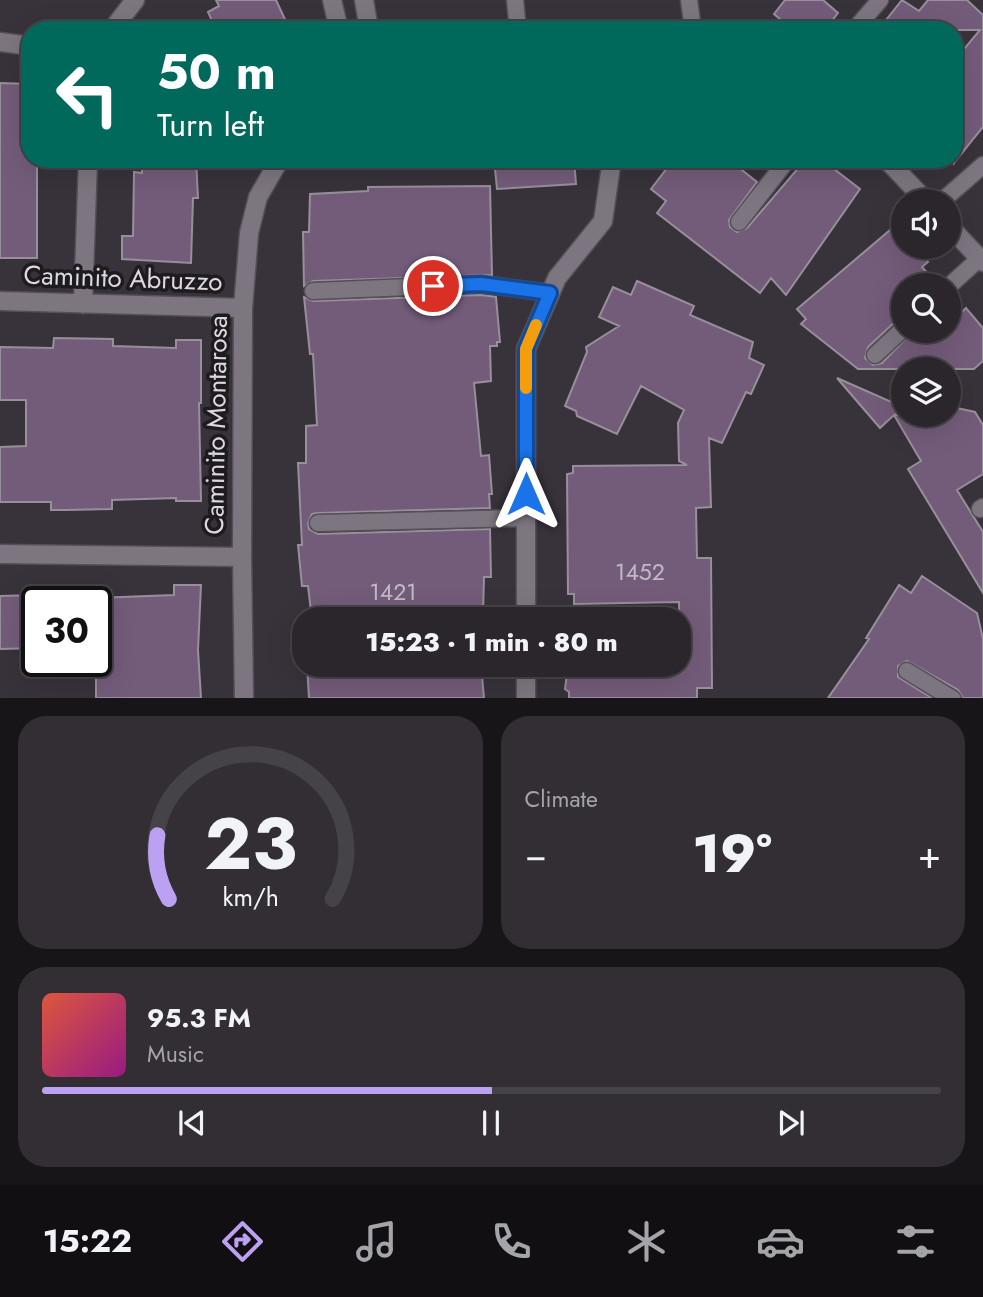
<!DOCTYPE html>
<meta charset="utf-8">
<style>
:root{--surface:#2a262c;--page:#322e34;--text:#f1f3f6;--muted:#a5a5a9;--line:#464348;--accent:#bca0f2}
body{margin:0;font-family:Jost,sans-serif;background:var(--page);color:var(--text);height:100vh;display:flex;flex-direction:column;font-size:26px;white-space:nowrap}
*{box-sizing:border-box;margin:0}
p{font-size:23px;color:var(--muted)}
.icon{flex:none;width:38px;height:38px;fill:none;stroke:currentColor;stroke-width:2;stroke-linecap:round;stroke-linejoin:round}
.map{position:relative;height:698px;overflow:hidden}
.details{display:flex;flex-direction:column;gap:18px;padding:18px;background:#171518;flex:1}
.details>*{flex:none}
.guide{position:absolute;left:21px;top:21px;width:942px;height:147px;border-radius:28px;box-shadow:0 7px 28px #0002,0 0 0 2px var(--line);background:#00695c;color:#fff;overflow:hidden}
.tools{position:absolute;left:891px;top:189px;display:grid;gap:14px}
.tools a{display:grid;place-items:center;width:70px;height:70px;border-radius:50%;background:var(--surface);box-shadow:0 7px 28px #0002,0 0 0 2px var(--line);font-size:35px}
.speed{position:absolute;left:21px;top:586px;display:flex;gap:14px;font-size:35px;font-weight:700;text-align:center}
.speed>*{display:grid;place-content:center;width:91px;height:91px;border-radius:50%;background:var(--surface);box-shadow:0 7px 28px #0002,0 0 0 2px var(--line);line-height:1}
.speed .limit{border:4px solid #111;border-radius:10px;background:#fff;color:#111}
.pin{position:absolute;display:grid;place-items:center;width:60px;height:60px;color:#fff;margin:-30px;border:4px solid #fff;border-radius:50%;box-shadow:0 2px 7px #0007}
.me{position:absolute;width:77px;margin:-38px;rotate:0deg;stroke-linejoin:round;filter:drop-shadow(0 0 5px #0008)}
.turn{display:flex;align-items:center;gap:24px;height:147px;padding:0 21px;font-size:32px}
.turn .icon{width:91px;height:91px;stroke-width:2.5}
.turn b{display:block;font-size:49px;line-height:60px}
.big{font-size:52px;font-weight:800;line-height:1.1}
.details .card{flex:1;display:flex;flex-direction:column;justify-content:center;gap:10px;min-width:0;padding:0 24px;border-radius:28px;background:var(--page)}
.details .dial{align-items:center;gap:0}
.dial svg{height:182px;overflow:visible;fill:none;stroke:var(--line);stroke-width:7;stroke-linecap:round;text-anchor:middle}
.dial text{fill:var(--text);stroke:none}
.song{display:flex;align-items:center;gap:21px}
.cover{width:84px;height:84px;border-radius:10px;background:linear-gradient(135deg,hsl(10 70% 55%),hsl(310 70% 35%))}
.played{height:7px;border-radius:4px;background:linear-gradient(90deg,var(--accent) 50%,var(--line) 50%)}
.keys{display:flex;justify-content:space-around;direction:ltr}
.heat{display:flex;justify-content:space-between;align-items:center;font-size:38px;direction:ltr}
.details .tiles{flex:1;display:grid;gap:18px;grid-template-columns:1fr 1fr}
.card:last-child{grid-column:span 2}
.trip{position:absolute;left:292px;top:607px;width:399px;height:70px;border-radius:28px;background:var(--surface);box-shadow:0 7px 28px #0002,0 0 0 2px var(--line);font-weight:800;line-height:70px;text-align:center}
.dock{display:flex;height:112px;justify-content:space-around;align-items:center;background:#110f12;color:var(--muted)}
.dock .icon{width:49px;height:49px}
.dock .selected{color:var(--accent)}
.dock b{font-size:32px;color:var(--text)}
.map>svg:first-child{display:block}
.building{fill:#735c7a;stroke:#978f99;stroke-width:2}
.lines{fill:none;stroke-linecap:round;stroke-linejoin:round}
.service-casing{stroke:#554f57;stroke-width:19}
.minor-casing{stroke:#554f57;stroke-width:21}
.service{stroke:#7d7680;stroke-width:16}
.minor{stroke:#7d7680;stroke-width:18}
.route-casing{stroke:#114b97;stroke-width:18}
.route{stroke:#1a73e8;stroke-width:12}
.slow{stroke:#f59e0b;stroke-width:12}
.labels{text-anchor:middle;stroke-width:7;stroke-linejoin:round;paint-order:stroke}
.number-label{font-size:23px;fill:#c2b9c5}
.street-label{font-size:26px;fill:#dcd8de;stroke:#1e1b1f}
</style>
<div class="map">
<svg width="983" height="699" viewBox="0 0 983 699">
<rect width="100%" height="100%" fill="#38323b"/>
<path class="building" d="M216,0H276L290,30H216L208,12L219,6Z
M785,0H823L838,13L825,30H793L774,14Z
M902,0L919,11L928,0H967L983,15V127L954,163V61L980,30H878Z
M0,83L30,84V159H37V258H0Z
M142,159H196L198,198H193L191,263L122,259V236H133L134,172L142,173Z
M494,159H574L576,184L497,189Z
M674,159H728L757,182L729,220L730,227L737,232L747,228L806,159H821L860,189L786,295L771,278L760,293L657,213L666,201L651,189Z
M490,186L492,275L313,281L304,286L303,232H309L310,194L368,191V187Z
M903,219V247H914L928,262L922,267L938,285H903V319L896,321L868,347L865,358L873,365L882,363L913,331H948L949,297L962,312L966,308L983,328V361L974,369H858L801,324L806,319L797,309Z
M637,281L694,306L690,315L753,342L749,358L764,365L751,394L746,392L722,443L709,438L711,507L696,508L697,558H711L712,688H697V698H569V692L565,689L568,665H680L679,602L574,604V594H568L567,474L573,473V466L687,465L679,461L678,423L684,410L641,386L617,434L577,416L576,411L565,406L587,352L586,347L619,326L599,317L613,287L631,295Z
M481,295L496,297L500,342H497V346H490L491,381L474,383L481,456L489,455L492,494H489L490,508L318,513L312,514L308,523L309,529L318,534L490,529L491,577H484L483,613L425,620H312L308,586H302L298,545H302L298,463H306V426L317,425L313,354H310L304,297L313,301Z
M54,338L113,339V346L176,348V340H201V403H199L201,501H176V498L112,500V509L66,510H51V502H0V447L26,446V400H0V347L53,348Z
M837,378L903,407L895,415H948V406L975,412L983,425V474L957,490L983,532V593L908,469L921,461L894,415L880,428Z
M922,576L977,613L983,639V698H963L958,690L907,661L898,666V677L932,698H828L869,639L866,638L899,585L911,593Z
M174,585H201L198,650L201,698H96V598L174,595Z
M37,595V648L0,649V596Z
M307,665H481L484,698H309Z"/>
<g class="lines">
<g class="service-casing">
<path id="service" d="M515,0L518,30
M689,0L693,30
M854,30L880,0
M942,201L983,165
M739,222L788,159
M948,287L980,258
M313,291L481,284L550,293
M875,355L903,329
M980,509L983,507
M318,523L525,518
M907,671L953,699"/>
</g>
<g class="minor-casing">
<path id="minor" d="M332,0L339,30
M364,0L369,30
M112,30L135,0
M0,42L30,46
M886,159L926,201
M948,225L983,262
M0,301L243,308
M83,304L88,159
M0,554L242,557
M526,620V349L557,278L603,221L612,159
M526,665V699
M244,699L242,557L243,308L249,233L258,197L280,159"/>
</g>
<use href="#service" class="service"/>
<use href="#minor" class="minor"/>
</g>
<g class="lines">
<g class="route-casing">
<path id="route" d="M433,286L481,284L550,293L526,349V494"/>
</g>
<use href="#route" class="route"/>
<path class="slow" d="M526,388V349L536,325"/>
</g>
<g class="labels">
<g class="number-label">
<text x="640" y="580">1452</text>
<text x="393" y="600">1421</text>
</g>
<g class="street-label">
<text transform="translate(123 278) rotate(2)" y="9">Caminito Abruzzo</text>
<text transform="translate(216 425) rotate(-89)" y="9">Caminito Montarosa</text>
</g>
</g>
</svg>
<div class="tools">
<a><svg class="icon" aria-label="sound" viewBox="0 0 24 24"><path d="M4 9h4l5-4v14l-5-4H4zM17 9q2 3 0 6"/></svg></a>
<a><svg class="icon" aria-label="search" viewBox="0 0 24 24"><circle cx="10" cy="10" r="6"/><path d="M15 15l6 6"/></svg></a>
<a><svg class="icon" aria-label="layers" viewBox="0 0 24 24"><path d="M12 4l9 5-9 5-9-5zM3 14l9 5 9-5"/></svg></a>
</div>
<div class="speed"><div class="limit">30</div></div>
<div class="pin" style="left:433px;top:286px;background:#d93025"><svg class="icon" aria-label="arrive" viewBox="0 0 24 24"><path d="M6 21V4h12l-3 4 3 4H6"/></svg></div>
<svg class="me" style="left:526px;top:494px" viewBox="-20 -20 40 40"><path d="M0-17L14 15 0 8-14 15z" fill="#1a73e8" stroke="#fff" stroke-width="4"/></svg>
<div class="trip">15:23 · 1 min · 80 m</div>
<div class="guide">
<div class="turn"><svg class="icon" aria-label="left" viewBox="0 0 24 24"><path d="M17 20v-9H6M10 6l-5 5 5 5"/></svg><div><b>50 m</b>Turn left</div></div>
</div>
</div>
<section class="details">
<div class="tiles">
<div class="card dial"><svg viewBox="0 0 100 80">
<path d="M14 69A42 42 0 1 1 86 69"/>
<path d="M14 69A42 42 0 0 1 9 41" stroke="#bca0f2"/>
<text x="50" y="56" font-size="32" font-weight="700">23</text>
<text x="50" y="72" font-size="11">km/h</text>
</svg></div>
<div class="card"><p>Climate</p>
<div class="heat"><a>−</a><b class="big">19°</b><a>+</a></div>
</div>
<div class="card">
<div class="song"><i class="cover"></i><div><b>95.3 FM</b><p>Music</p></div></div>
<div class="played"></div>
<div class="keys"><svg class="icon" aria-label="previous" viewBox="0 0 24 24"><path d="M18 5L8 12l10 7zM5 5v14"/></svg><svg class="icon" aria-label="pause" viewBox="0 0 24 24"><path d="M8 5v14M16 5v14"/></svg><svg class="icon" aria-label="next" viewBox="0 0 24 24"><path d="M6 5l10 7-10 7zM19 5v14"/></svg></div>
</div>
</div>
</section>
<nav class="dock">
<b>15:22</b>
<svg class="icon selected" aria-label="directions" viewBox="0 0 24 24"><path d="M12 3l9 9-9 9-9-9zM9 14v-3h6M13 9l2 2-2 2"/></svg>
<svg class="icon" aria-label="music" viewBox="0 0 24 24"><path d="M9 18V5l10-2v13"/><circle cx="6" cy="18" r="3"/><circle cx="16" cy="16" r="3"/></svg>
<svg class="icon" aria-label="phone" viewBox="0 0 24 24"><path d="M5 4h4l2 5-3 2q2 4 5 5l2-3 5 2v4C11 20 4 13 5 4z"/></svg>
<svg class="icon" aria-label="climate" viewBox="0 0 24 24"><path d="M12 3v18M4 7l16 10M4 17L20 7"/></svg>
<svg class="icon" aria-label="car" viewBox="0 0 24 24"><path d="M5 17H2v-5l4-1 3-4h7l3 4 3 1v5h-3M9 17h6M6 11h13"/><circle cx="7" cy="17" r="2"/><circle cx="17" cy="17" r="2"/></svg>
<svg class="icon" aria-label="filters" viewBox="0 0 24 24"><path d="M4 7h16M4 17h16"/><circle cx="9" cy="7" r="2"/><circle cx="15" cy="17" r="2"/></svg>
</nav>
